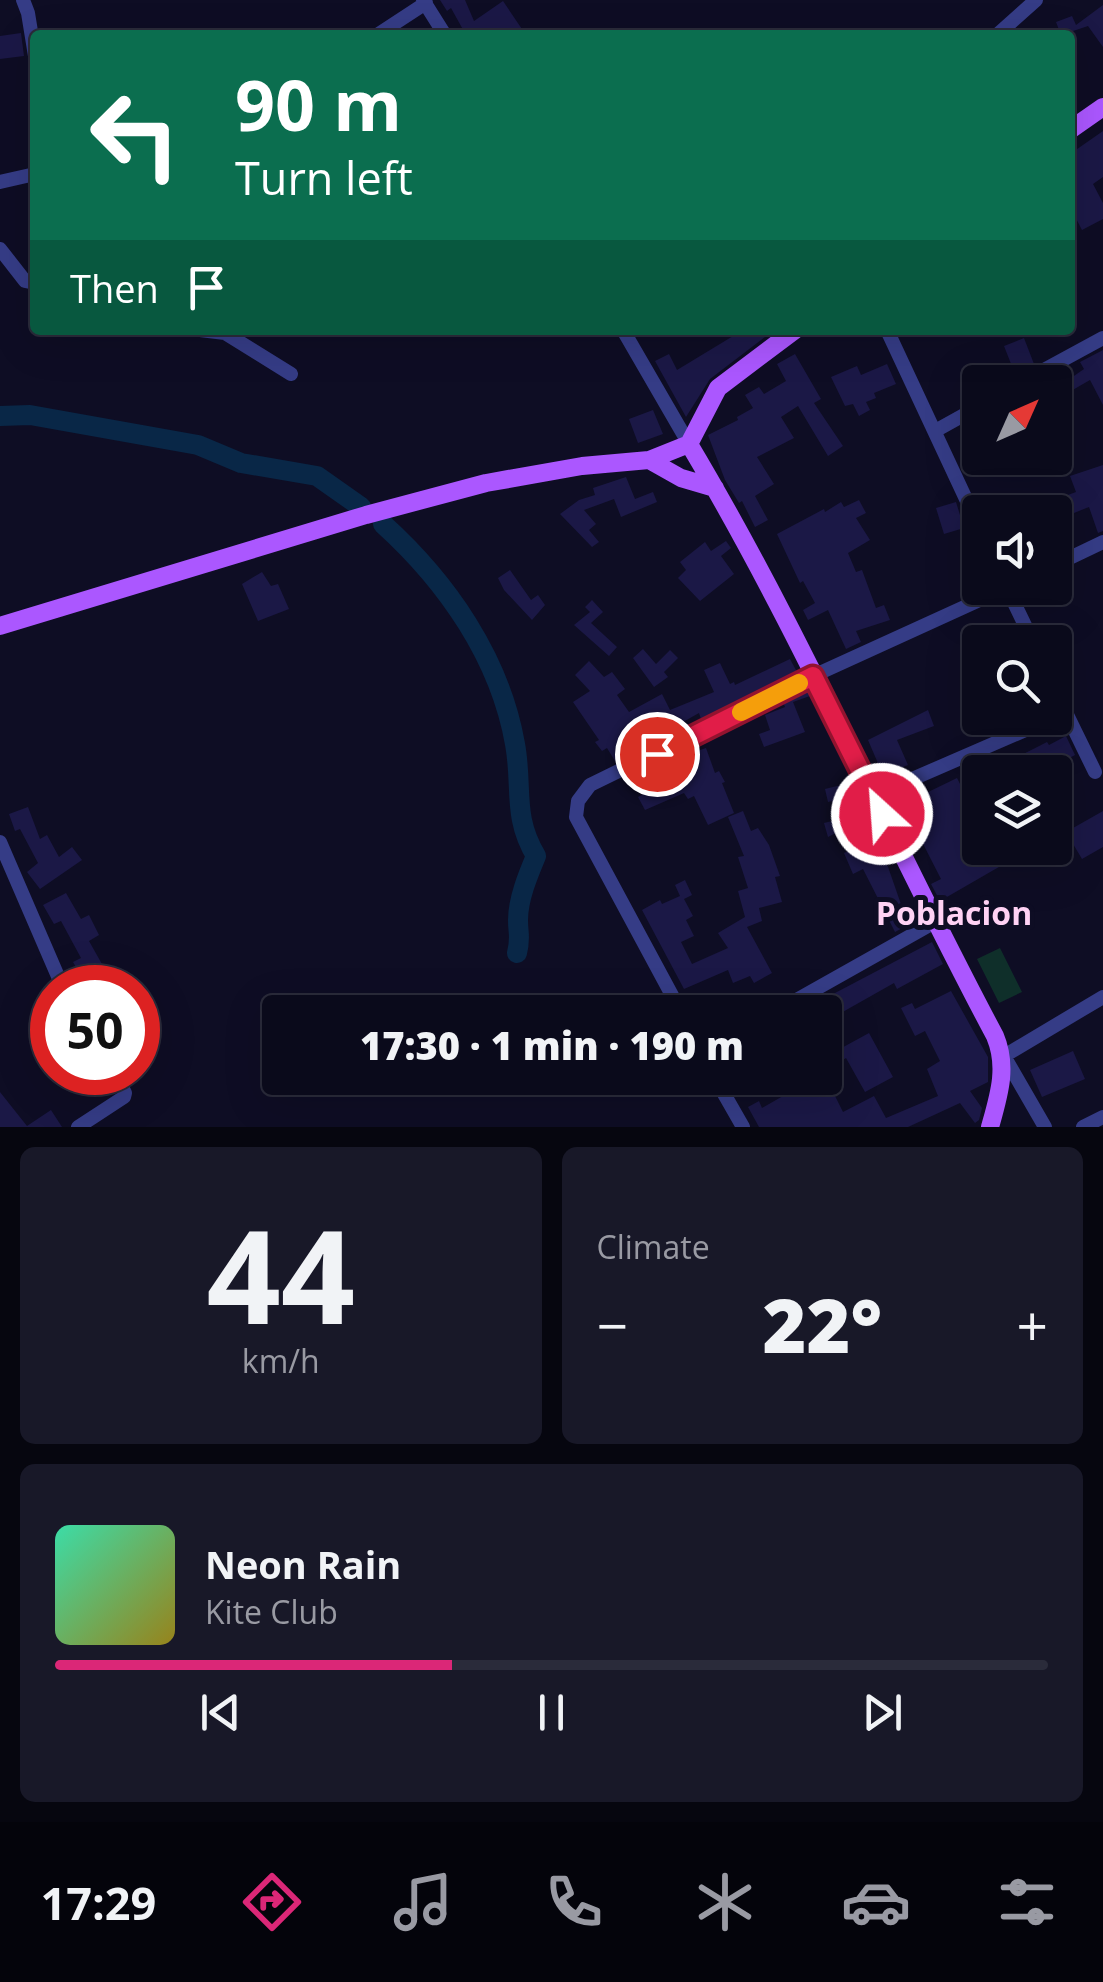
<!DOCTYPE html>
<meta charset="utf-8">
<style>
:root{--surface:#0a0a1b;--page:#181828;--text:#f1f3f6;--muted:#999aa3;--line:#2a2b3a;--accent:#db2777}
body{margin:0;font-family:"Open Sans",sans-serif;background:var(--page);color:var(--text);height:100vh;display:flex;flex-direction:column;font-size:38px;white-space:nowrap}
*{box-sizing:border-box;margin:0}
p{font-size:32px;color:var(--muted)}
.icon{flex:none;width:55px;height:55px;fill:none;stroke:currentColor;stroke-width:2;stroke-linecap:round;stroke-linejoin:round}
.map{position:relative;height:1127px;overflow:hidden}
.panel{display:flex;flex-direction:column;gap:20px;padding:20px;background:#06060f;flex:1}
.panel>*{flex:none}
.hud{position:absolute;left:30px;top:30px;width:1045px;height:305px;border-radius:10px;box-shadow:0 10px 40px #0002,0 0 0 2px var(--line);background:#0b6e4f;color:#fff;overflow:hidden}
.needle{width:65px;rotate:45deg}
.controls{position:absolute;left:962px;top:365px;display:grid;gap:20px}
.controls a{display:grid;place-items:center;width:110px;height:110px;border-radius:10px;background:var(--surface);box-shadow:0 10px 40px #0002,0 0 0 2px var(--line);font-size:50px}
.speed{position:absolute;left:30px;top:965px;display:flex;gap:20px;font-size:50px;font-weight:700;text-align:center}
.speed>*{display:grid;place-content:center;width:130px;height:130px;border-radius:50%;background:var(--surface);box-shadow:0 10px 40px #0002,0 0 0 2px var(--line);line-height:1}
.speed .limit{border:15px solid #d22;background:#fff;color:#111}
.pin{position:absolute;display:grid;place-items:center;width:85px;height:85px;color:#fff;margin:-42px;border:5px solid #fff;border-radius:50%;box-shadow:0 2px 10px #0007}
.me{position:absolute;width:110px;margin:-55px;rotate:334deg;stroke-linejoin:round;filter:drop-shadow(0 0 8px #0008)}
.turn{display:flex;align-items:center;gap:35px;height:210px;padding:0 40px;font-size:45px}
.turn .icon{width:130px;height:130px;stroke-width:2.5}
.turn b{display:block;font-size:70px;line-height:85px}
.then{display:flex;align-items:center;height:95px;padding:0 40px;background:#0003;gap:20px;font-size:38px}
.big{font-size:75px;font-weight:800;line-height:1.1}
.panel .card{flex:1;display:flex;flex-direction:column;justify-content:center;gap:15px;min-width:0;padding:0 35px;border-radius:15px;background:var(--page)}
.panel .dial{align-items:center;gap:0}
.dial b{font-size:130px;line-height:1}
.song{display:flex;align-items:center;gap:30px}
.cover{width:120px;height:120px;border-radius:15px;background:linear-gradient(135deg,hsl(160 70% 55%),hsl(50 70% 35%))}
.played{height:10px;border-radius:5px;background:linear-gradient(90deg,var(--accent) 40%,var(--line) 40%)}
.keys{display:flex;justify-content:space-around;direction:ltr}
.heat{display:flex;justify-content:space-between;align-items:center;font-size:55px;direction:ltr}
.panel .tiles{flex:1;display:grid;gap:20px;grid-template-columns:1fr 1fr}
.card:last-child{grid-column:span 2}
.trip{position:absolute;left:262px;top:995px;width:580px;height:100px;border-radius:10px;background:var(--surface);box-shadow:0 10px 40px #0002,0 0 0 2px var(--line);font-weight:800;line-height:100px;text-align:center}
.tabs{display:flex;height:160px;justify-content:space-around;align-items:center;background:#04040b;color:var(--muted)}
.tabs .icon{width:70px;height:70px}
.tabs .current{color:var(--accent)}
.tabs b{font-size:45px;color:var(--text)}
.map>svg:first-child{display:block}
.green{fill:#0f2f2a}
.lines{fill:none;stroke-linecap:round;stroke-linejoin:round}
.river{stroke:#092747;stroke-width:20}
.building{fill:#1b1846}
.minor{stroke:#353c86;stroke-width:14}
.major{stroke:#ab57ff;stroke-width:18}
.route-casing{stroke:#92132f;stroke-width:25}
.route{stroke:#e11d48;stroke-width:18}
.slow{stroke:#f59e0b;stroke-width:18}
.labels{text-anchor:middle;stroke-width:10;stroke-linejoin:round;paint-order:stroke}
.quarter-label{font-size:32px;font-weight:bold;fill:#ffd2f4;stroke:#0e0d24}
</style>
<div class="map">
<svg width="1103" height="1127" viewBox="0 0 1103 1127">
<rect width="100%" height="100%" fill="#0e0d24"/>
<path class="green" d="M1000,948L1022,992L999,1003L977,959Z"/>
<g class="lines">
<path class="river" d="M0,416L30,415L198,445L241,463L317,476L361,507
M383,524C447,582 500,658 515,744C523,787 512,816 536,856C528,875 518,899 518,920C518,934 521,937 517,953"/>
</g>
<path class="building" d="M440,0H465L474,21L503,1L526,35H466L451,8L447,11Z
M1103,5V47L1088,26L1061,35L1056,22L1072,16L1076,25Z
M21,33L24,56L0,59V36Z
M1103,131V177L1093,184L1103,203V219L1082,230L1070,207V154Z
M743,330H774L710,379L686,417L655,361L669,354L677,370Z
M1024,338L1034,364L1015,374L1004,346Z
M1103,350V405L1090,380L1064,395L1072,413L1055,421V376L1059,384L1068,380L1084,369L1080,362Z
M795,354L821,399L814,403L843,446L828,456L798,406L781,417L794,438L757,457L774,484L755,496L768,520L755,527L742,501L739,503L725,480L708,435L738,420L737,417L753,408L745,395L759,387L764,394L786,381L777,364Z
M887,364L896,384L874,393L876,398L866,402L870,410L859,416L853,404L845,406L831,377L857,366L861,375Z
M653,410L663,434L638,443L629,419Z
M1103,465V531L1098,533L1089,507L1064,517L1057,499L1076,492L1070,476Z
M626,477L635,499L653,492L657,502L621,517L614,499L584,510L596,524L589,530L599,542L592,547L560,514L579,500L595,495L593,488Z
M859,500L866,513L856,518L870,540L848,553L856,572L862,570L876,608L884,605L890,620L856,631L861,642L846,649L828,610L808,620L803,610L815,603L803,581L800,583L777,534L824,509L825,512L841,502L844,507Z
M956,502L964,528L944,534L936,508Z
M726,541L731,548L721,556L734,574L700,601L678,578L686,570L680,562L705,542L711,551Z
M510,570L531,600L538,595L545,605L532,620L504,590L498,578Z
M262,572L271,586L278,584L289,609L258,621L242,584Z
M592,600L603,612L591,623L617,647L609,656L574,625L590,612L585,607Z
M643,649L656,664L670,650L678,658L664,672L668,677L654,687L633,658Z
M790,659L797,672L701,719L699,713L683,722L685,727L673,733L668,722L641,737L642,748L615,761L607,748L602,751L595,742L599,740L573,702L590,691L575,675L589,661L604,677L612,672L625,689L617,695L629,712L662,694L670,710L714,692L704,670L720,663L730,684L734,682L735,685Z
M808,690L810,696L793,702L805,732L764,747L759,734L770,730L765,715L785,707L783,702Z
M928,710L934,726L897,740L908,765L883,775L868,740Z
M1066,736L1075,755L1058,764L1071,787L1055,795V772H988L1047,742L1049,745Z
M706,748L715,773L719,771L725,782L722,783L734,813L708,825L694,796L688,799L684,793L645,810L638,797L647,792L648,795L676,779L670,771L693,757L691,753Z
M957,778L980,824V848H1004L1011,860L940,901L931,884L941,879L899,797L920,787L924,794Z
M841,785L848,812L864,804L869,816L828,837L824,823L840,819L832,801L828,802L825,789Z
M28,807L40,839L47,835L59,857L72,847L82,860L40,889L27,872L38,863L20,829L15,831L9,814Z
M743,811L751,831L758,828L769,845L780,876L775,877L782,902L759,908L762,921L747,927L772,973L754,983L750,976L733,983L728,970L684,989L642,910L660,900L662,904L680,896L675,885L685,880L692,895L684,899L693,916L686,920L694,936L681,942L692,964L728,948L718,933L745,917L738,891L748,888L738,857L744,856L728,817Z
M1103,811V847L1082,859L1066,832Z
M878,838L903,910L912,906L919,919L895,932L863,869L853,874L844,853Z
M66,893L81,919L89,915L99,935L89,941L107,973L86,985L73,962L81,958L61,921L54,924L43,905Z
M932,942L943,964L897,989L894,983L825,1022V1012H821L816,1003Z
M951,991L988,1057V1082L970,1091L982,1108L979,1120L975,1123L960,1103L908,1127H759L748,1107L759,1101L762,1108L783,1096L776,1078H786L795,1094L815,1085L811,1078H826L843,1112L874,1096L886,1118L938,1096L927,1069L940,1061L925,1031L915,1036L901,1008L912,1003L915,1009Z
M869,1033L893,1077L865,1092L846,1058L825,1071V1057Z
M1073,1051L1085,1079L1042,1097L1030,1070Z
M666,1078H704L707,1086L698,1092L694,1085L670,1097L661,1080Z
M0,1092L27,1126L51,1110L62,1127H0Z"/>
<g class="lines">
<path class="minor" d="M23,0L28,13L35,56
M423,0L445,35
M377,35L426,3
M997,35L1036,0
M0,182L35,174
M0,249L25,281L35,283
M200,330L225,333L291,374
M623,330L689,444
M887,330L980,529
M1022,382L1103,338
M935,431L980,406
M1055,565L1103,542
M1007,588L1033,642
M1055,690L1095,772
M873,796L1053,718
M0,842L63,988
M681,1012L576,817L578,801L590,785L813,676L1006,588
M775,1012L935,922
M715,1078L743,1127
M78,1127L124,1097L125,1093L115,1072
M1045,1127L1004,1056L1103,997
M1083,1127L1103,1117"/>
<path class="major" d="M1070,130L1103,107
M689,444C803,635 890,840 995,1036C1008,1067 999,1095 990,1127
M649,460L681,478L715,488
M0,626L366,515L486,483L582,466L649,460L689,444L718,388L795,330"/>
</g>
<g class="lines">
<g class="route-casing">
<path id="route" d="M657,754L813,676L882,814"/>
</g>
<use href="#route" class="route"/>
<path class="slow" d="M741,712L799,683"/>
</g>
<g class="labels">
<g class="quarter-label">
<text x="954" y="925">Poblacion</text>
</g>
</g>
</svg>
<div class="controls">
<a><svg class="needle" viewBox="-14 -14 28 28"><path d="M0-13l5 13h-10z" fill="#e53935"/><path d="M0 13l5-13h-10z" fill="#999aa3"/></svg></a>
<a><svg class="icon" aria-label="sound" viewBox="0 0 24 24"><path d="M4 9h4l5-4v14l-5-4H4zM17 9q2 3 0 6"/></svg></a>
<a><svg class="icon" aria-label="search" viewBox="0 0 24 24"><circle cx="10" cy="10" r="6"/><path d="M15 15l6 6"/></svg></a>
<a><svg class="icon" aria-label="layers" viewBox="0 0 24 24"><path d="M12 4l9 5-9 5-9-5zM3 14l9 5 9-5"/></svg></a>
</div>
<div class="speed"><div class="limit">50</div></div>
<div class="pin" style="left:657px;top:754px;background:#d93025"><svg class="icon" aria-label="arrive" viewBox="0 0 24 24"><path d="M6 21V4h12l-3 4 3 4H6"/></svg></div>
<svg class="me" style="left:882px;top:814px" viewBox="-20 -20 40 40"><circle r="17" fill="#e11d48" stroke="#fff" stroke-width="3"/><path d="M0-11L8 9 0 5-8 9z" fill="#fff"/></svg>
<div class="trip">17:30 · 1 min · 190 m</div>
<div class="hud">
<div class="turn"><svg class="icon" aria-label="left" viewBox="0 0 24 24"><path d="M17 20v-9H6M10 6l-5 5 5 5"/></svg><div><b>90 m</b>Turn left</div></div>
<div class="then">Then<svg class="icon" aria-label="arrive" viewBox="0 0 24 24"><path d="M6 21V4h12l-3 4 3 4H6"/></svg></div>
</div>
</div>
<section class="panel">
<div class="tiles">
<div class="card dial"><b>44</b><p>km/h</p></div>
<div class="card"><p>Climate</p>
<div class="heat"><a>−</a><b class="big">22°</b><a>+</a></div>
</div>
<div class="card">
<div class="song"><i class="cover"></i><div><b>Neon Rain</b><p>Kite Club</p></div></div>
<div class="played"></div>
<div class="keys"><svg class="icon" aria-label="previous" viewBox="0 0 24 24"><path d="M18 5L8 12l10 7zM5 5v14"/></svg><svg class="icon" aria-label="pause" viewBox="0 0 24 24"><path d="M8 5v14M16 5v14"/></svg><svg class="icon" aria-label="next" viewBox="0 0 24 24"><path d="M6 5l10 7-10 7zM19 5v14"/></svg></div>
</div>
</div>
</section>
<nav class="tabs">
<b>17:29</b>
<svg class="icon current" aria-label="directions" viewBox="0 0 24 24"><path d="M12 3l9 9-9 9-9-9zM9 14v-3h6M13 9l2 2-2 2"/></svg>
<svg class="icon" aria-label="music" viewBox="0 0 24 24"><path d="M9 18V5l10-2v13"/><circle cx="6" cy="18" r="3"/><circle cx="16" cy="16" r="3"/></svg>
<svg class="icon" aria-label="phone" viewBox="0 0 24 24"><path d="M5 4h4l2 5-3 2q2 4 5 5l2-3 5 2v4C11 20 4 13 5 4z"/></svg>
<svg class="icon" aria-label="climate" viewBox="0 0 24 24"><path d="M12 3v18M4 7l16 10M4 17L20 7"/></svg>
<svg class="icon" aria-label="car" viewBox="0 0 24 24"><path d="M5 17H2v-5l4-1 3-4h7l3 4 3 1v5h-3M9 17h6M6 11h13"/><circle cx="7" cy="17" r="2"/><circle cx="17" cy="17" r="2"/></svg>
<svg class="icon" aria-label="filters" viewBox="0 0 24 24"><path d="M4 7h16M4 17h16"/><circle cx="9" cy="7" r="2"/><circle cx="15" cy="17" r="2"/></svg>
</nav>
